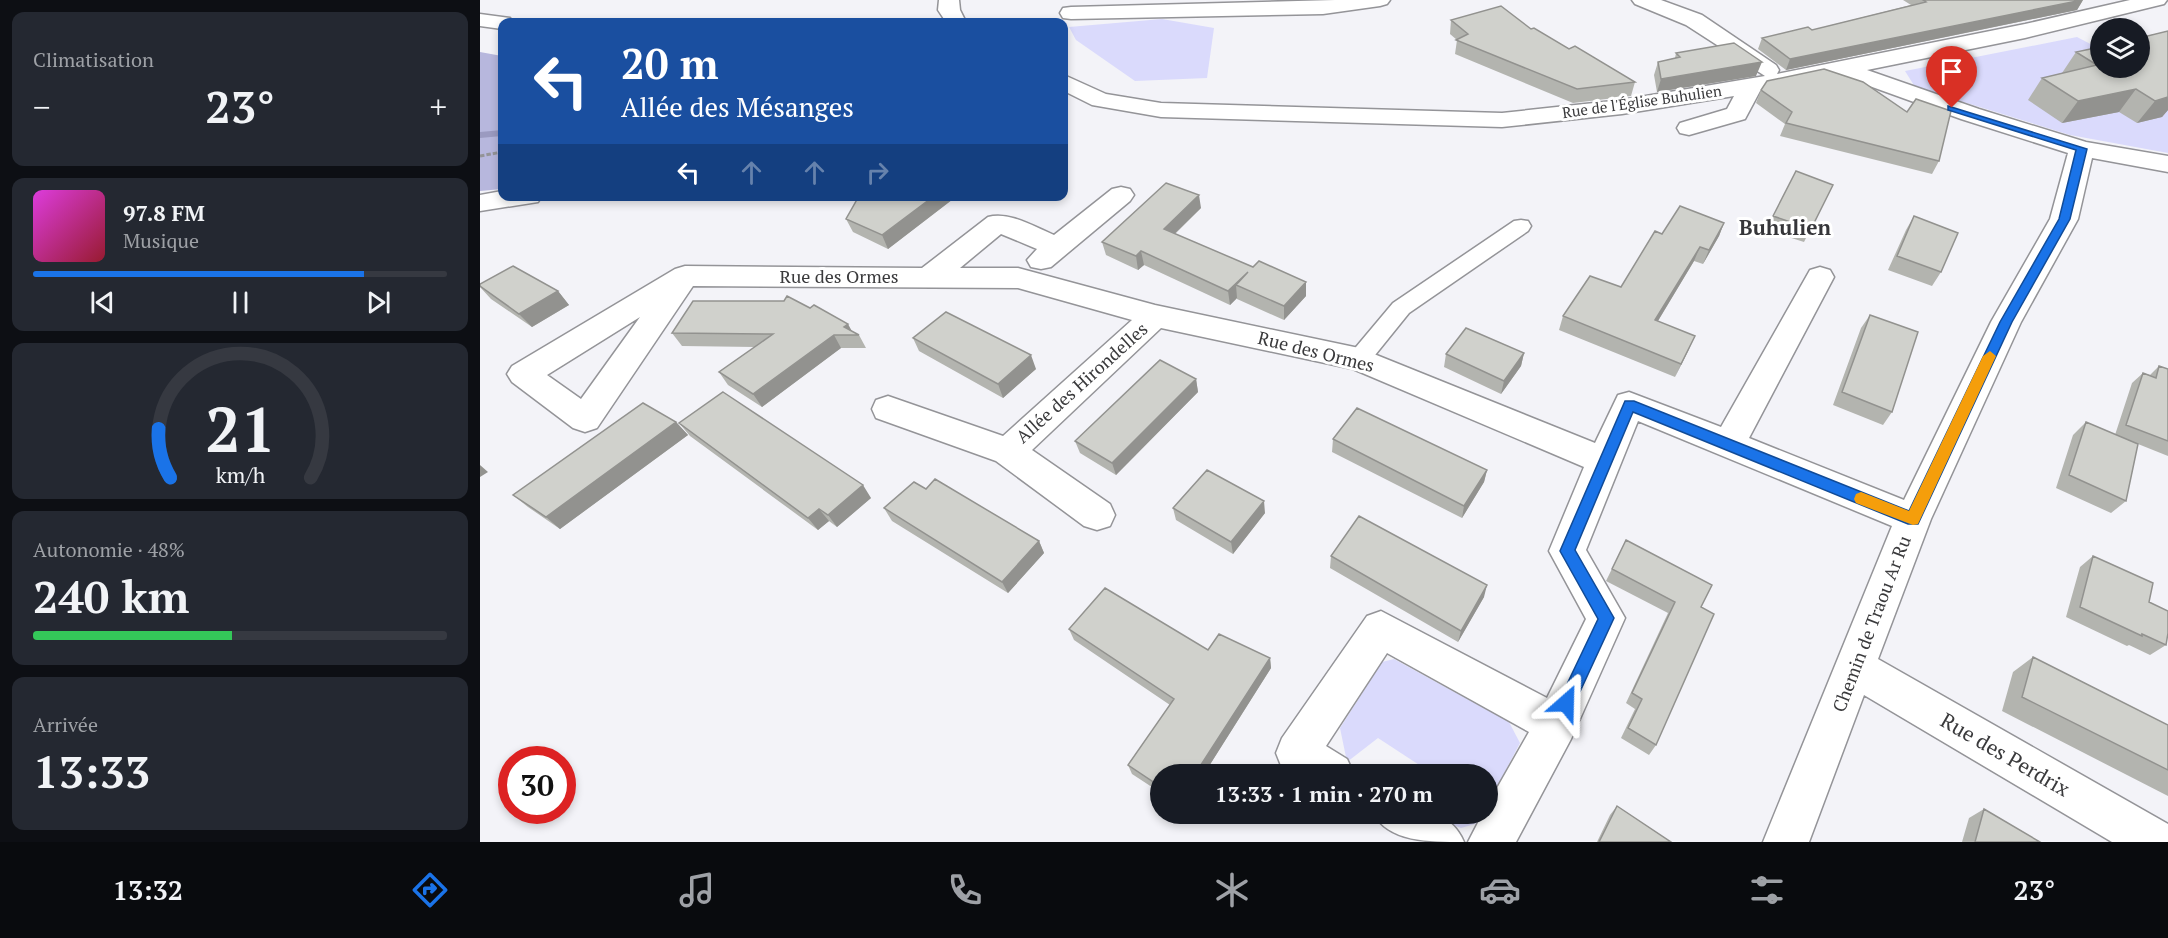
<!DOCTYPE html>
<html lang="fr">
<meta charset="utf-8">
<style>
:root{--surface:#171b24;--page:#242831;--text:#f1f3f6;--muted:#9ea1a6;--line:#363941;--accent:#1a73e8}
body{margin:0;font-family:"PT Serif",serif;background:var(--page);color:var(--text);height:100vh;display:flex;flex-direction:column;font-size:22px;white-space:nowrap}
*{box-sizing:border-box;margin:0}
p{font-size:20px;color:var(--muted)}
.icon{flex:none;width:33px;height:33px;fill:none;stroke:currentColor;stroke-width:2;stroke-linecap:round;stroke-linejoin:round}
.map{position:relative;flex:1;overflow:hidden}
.side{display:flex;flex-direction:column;gap:12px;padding:12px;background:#0d0f14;width:480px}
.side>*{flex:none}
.hud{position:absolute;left:18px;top:18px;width:570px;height:183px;border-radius:12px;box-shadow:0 3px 9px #0003;background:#1a4fa0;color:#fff;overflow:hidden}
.buttons{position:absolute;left:1610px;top:18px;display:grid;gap:12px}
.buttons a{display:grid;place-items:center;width:60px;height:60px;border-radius:50%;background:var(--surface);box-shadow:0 3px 9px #0003;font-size:30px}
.speed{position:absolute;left:18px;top:746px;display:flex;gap:12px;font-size:30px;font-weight:700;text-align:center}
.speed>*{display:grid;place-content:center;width:78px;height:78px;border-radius:50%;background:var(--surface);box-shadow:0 3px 9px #0003;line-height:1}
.speed .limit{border:9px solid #d22;background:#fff;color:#111}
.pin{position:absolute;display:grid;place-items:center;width:51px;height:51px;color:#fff;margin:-62px -26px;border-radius:50% 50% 50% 0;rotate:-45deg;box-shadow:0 0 6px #0007}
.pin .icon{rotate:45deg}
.me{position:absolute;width:66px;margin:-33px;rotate:25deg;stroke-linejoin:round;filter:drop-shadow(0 0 4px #0008)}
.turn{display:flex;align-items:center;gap:21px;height:126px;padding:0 24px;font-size:27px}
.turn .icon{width:78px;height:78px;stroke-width:2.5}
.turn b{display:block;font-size:42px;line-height:51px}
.lanes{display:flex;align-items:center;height:57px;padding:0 24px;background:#0003;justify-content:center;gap:30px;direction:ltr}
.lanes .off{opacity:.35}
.big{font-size:45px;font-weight:800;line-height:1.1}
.side .card{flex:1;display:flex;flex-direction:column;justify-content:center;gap:9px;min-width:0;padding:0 21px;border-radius:12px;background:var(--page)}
.side .dial{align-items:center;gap:0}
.dial svg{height:156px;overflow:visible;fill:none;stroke:var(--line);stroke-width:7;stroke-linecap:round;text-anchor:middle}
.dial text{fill:var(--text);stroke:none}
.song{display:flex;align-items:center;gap:18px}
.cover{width:72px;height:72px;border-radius:9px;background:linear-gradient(135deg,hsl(300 70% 55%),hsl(350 70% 35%))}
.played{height:6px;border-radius:3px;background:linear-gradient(90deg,var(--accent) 80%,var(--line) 80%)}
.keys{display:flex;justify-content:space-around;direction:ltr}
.heat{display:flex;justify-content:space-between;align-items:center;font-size:33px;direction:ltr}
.charge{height:9px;border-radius:4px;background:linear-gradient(90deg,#34c759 48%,var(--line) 0)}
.trip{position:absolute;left:670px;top:764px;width:348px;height:60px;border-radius:30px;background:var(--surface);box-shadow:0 3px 9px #0003;font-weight:800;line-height:60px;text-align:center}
.tabs{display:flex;height:96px;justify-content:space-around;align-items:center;background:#090b0e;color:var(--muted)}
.tabs .icon{width:42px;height:42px}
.tabs .current{color:var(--accent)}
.tabs b{font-size:27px;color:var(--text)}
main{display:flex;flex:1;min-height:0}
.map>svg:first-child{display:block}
.green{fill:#dadafc}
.forest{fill:#b7b7dd}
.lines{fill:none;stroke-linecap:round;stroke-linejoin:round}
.stream{fill:#9b9ac0;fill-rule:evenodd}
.pedestrian-casing{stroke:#949498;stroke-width:3}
.minor-casing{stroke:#949498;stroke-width:3}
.trunk-casing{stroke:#949498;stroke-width:3}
.path{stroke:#949497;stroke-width:3;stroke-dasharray:4.5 2;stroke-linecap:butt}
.pedestrian{fill:#fff;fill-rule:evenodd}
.minor{fill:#fff;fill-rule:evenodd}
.trunk{fill:#fff;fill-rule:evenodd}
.wall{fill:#b3b4af}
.shaded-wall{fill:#92928f}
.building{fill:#d0d1cc;stroke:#92928f;stroke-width:1.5}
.route{fill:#1a73e8;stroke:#114b97;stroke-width:1.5}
.slow{fill:#f59e0b}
.labels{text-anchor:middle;stroke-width:6;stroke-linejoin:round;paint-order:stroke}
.far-street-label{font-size:15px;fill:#3a3a3c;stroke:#fff}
.street-label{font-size:18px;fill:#3a3a3c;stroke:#fff}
.quarter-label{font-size:21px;font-weight:bold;fill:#353539;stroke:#fff}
.near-street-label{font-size:21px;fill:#3a3a3c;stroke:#fff}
</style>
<main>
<section class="side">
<div class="card"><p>Climatisation</p>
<div class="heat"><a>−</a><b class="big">23°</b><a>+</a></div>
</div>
<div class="card">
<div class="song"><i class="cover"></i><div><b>97.8 FM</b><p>Musique</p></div></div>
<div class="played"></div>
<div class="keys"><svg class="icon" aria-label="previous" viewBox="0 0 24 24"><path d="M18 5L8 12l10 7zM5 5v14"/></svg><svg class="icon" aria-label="pause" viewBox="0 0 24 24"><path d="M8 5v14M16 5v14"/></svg><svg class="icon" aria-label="next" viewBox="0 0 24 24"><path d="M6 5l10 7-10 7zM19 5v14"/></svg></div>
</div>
<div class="card dial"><svg viewBox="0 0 100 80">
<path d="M14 69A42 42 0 1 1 86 69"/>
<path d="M14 69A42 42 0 0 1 8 44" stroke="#1a73e8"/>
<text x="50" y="56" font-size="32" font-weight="700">21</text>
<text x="50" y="72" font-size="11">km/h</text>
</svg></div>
<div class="card"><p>Autonomie · 48%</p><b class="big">240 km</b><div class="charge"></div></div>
<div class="card"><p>Arrivée</p><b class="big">13:33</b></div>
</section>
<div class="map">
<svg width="1688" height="842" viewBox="0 0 1688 842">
<rect width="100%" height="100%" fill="#f3f3f8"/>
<path class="green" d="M682,19L734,28L727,78L655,81L596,40L589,27Z
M1597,37L1620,49V68L1688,83V153L1590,135L1435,87L1425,71Z
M914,659L1029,722L1040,743L1008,804V774H953L898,738L867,762L860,728L902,662Z
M1003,813L998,823L981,828L945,814Z"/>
<path class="forest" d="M0,52L22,56V189L0,191Z"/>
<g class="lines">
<path class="stream" d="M22,130V136L0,138V132Z"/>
<g class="pedestrian-casing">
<path id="pedestrian" d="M1041,220L1048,221L1051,226L1048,231L929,313L887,365L879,367L871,365L868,359L871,353L913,303L1034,221Z"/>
</g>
<g class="minor-casing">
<path id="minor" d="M459,0H479L480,10L486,22H466L458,10Z
M855,0H910L907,4L900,6L843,14L591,19L583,18L580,13L583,8L591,7Z
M1152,0H1181L1222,15L1296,65L1299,70L1297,74L1545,24L1650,0H1687L1684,4L1545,38L1387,70L1499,109L1606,142L1688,156V172L1612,158L1598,219L1541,322L1451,519L1398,659L1688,824V842H1632L1384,695L1329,842H1283L1412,526L1158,421L1106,550L1145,618L1091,739L1036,842H988L1003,813H1008V804L1049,732L907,653L846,746L867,759L874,774H812L802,768L796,753L802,738L887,616L901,611L1067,698L1106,619L1069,551L1104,467L873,369L681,328L552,450L630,504L635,515L630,526L617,530L604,526L516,461L396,418L392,409L396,400L408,396L523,436L652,320L538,288L213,286L117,428L105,432L93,428L32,382L27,374L32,366L195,269L205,266L442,268L508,217C529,211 555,227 574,235L632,189L641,187L650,189L654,195L650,201L571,267L561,269L551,267L547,260L557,249L521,234L480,268H538L675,305L879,348L1115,443L1138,395L1149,392L1241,427L1330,270L1340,267L1350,270L1354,277L1269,438L1424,500L1511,322L1570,219L1588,153L1481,119L1359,75L1280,91L1265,119L1209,135L1200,133L1197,128L1200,123L1247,109L1254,96L1142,114L1022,127L681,117L612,105L584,91V75L626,94L681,103L1022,113L1142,100L1285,76L1206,25L1155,4ZM160,317L101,399L67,375Z
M22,191V196H62L58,202L0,211V195Z
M893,813C929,813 967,803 984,842C948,842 909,842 893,813Z"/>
</g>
<g class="trunk-casing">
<path id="trunk" d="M0,14L30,18L32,22H22V29L0,26Z"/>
</g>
<path class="path" d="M0,156L22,152"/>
<use href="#pedestrian" class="pedestrian"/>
<use href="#minor" class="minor"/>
<use href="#trunk" class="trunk"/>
</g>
<path class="wall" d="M1423,0H1603L1597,10L1306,70L1278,49L1282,38L1332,30L1431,5Z
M971,20L1051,29L1155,82L1151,96L1093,103L975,54L977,40L970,34Z
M1688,31V110L1682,117L1657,123L1639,112L1582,123L1548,100L1562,78L1582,73L1596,52Z
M1196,53L1276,76L1177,92L1174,75L1178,62L1195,58Z
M1281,90L1459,161L1452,174L1300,136L1305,124L1276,103Z
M1353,185L1324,242L1286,230L1293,216Z
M379,196H477L408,249L373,232L366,219Z
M721,208L695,234L773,267L826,296L804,320L757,299V298L750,305L664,265L658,270L626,255L622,242Z
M1434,216L1461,272L1452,286L1408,270L1426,230Z
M1244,223L1239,236L1223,264L1214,261L1178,321L1209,349L1195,377L1079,330L1083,316L1141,287L1182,234Z
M0,287L78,291L89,305L52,327L11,299Z
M304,301L379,335L386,348H361L282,407L248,385L239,372L275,347L202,346L192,333Z
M1390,315L1412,412L1403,425L1353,405L1381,328Z
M433,338L556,369L523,398L439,351Z
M1044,353L1041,366L1021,394L964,367L966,354Z
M1679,366L1688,369V456L1658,444L1646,501L1631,513L1576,488L1593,435L1606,422L1635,435L1652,383L1663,373L1670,375Z
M716,379L718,392L636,475L600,453L595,441Z
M196,422L208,435L80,529L48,507L33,495Z
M199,423L391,498L357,527L349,521L338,530L210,436Z
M853,439L1007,470L1004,482L982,518L852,452Z
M446,489L559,541L564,553L528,593L412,521L404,508Z
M693,508L785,513L753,554L696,520Z
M1146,540L1221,607L1176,745L1169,755L1141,738L1155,709L1146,703L1188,613L1126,581Z
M851,556L1004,597L978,642L850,568Z
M1613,556L1686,645L1670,655L1649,645L1647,646L1586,617L1600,567Z
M589,629L728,650L790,658L791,668L724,774H681V793L652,774L648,765L690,705L594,640Z
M1553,657L1688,725V796L1522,711L1533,672Z
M1137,806L1191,842H1117L1130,815Z
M1504,809L1560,842H1482L1489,818Z"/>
<path class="shaded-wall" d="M1603,0L1597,10L1306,70L1310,59Z
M1282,62L1276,76L1177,92L1181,79Z
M1656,89L1639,112L1582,123L1598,101Z
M1688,97V110L1682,117L1657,123L1675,101Z
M719,195L721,208L686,242L684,229Z
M454,196H477L408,249L402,235Z
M1244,223L1239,236L1223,264L1229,250Z
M1220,247L1214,261L1170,334L1175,320Z
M661,251L664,265L658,270L656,256Z
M768,272L756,285L757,298L750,305L748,291Z
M826,282V296L804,320V306Z
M78,291L89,305L52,327L39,314Z
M368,324L374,335L364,327Z
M354,335L361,348L282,407L273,394Z
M1215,336L1209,349L1195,377L1201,364Z
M1044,353L1041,366L1021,394L1024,381Z
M551,355L556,369L523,398L518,384Z
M716,379L718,392L636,475L632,463Z
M196,422L208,435L80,529L66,517Z
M0,465L8,472L0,477Z
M1007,470L1004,482L982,518L984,506Z
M383,485L391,498L357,527L348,515Z
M784,501L785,513L753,554L751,542Z
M339,509L349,521L338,530L328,518Z
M559,541L564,553L528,593L522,582Z
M1007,585L1004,597L978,642L981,631Z
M790,658L791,668L724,774H715Z"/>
<path class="building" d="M1443,0H1602L1310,59L1282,38L1328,27L1332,30L1446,2Z
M1021,6L1051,29L1054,28L1089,49L1095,46L1155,82L1097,89L976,40L988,34L971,20Z
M1688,31V97L1675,101L1656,89L1598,101L1562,78L1617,65L1596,52L1620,47V68H1659V38Z
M1254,43L1282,62L1181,79L1178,62L1200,57L1196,53Z
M1344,69L1383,82L1427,112L1436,99L1471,111L1459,161L1306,123L1312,112L1281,90L1287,81Z
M1316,171L1353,185L1331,229L1293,216Z
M686,183L719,195L684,229L773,267L779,261L826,282L804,306L756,285L768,272L748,291L661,251L656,256L622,242Z
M379,196H454L402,235L366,219Z
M1200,206L1244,223L1229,250L1220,247L1175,320L1215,336L1201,364L1083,316L1110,276L1141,287L1175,231L1182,234Z
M1434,216L1478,233L1461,272L1417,256Z
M33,266L78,291L39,314L0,286V284Z
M307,296L330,308L334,305L368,324L364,327L379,335H354L273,394L239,372L293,334L192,333L213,301H304Z
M466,312L551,355L518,384L433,338Z
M1390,315L1438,332L1412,412L1362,392Z
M986,328L1044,353L1024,381L966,354Z
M680,360L716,379L632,463L595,441Z
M1679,366L1688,369V441L1646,425L1663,373L1676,378Z
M243,392L383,485L348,515L339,509L328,518L199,423Z
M163,403L196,422L66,517L33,495Z
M877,408L1007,470L984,506L853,439Z
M1606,422L1658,444L1646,501L1589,475Z
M727,470L784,501L751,542L693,508Z
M455,479L559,541L522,582L404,508L434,482L446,489Z
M879,516L1007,585L981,631L851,556Z
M1146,540L1232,585L1221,607L1234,614L1176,745L1148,728L1162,699L1152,693L1195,602L1132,569Z
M1613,556L1673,583L1669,602L1688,611V633L1686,645L1662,634V636L1600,607Z
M625,588L728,650L739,634L790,658L715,774H681V787L648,765L694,699L589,629Z
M1553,657L1688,725V770L1542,697Z
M1137,806L1191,842H1119Z
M1504,809L1560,842H1495Z"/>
<path class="route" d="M1468,106L1607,149L1590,219L1532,322L1438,524H1428L1153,412L1095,550L1134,618L1092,709L1086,712L1080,709L1078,703L1118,619L1080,551L1145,401H1154L1429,511L1520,322L1579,219L1596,150L1468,110Z"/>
<path class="slow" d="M1510,351L1516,356L1438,524L1433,525L1376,503L1374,499L1376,494L1381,492L1429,511L1503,356Z"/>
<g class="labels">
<g class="far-street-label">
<text transform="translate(1162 102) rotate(-8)" y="5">Rue de l'Église Buhulien</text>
</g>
<g class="street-label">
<text x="359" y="283">Rue des Ormes</text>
<text transform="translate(836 352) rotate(14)" y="6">Rue des Ormes</text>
<text transform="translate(602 383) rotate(-42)" y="6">Allée des Hirondelles</text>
<text transform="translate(1392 624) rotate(-69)" y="6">Chemin de Traou Ar Ru</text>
</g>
<g class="quarter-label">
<text x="1305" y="235">Buhulien</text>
</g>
<g class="near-street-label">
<text transform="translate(1525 755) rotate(30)" y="7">Rue des Perdrix</text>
</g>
</g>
</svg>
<div class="buttons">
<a><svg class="icon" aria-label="layers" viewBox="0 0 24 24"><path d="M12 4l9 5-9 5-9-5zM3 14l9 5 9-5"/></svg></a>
</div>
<div class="speed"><div class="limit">30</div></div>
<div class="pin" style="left:1472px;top:108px;background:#d93025"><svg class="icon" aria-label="arrive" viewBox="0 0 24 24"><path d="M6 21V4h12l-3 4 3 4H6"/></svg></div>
<svg class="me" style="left:1086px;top:703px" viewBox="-20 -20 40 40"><path d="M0-17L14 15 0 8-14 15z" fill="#1a73e8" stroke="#fff" stroke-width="4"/></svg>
<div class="trip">13:33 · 1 min · 270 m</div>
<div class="hud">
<div class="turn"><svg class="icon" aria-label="left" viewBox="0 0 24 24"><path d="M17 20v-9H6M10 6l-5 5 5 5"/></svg><div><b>20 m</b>Allée des Mésanges</div></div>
<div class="lanes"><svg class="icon" aria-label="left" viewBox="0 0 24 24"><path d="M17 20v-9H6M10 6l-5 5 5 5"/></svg><svg class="icon off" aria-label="ahead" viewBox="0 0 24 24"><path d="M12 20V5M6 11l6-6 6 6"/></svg><svg class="icon off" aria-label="ahead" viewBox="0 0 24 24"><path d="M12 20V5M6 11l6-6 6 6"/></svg><svg class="icon off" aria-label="right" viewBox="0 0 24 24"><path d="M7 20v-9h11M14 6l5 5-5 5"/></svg></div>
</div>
</div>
</main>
<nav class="tabs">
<b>13:32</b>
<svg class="icon current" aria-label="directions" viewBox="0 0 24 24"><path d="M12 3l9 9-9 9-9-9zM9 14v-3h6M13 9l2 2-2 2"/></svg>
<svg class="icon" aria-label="music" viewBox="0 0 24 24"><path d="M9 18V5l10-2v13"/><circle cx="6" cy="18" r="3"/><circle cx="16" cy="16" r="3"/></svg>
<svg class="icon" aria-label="phone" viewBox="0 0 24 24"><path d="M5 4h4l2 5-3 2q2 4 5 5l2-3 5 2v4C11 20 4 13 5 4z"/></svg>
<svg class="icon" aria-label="climate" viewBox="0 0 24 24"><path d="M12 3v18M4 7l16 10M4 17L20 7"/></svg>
<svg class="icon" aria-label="car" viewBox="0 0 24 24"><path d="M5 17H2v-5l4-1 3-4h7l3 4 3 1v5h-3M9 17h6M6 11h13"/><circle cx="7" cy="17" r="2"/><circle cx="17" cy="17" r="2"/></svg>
<svg class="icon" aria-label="filters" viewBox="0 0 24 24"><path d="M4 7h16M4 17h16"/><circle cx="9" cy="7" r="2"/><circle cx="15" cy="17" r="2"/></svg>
<b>23°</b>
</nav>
